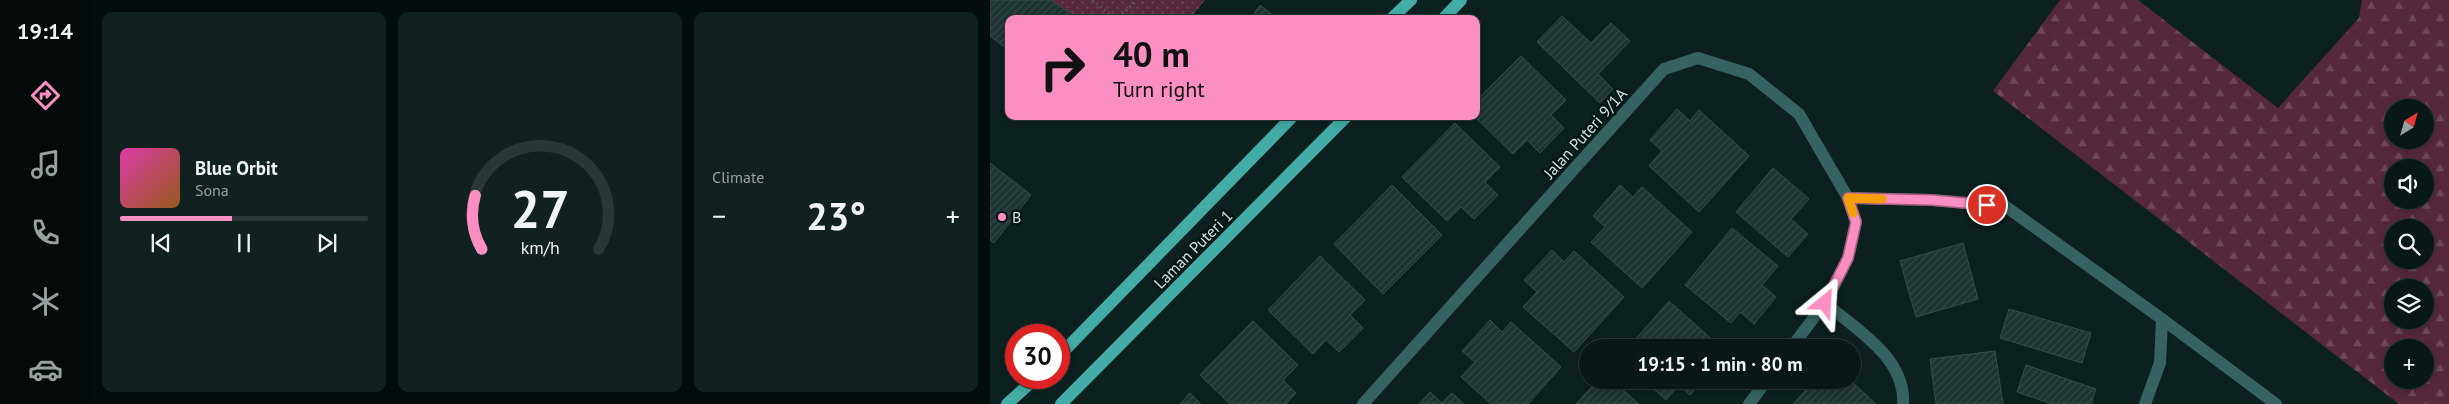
<!DOCTYPE html>
<meta charset="utf-8">
<style>
:root{--surface:#081817;--page:#112120;--text:#f1f3f6;--muted:#98a0a1;--line:#293736;--accent:#fc8fc1}
body{margin:0;font-family:"PT Sans",sans-serif;background:var(--page);color:var(--text);height:100vh;display:flex;flex-direction:column;font-size:19px;white-space:nowrap}
*{box-sizing:border-box;margin:0}
p{font-size:16px;color:var(--muted)}
.icon{flex:none;width:28px;height:28px;fill:none;stroke:currentColor;stroke-width:2;stroke-linecap:round;stroke-linejoin:round}
.map{position:relative;flex:1;overflow:hidden}
.sheet{display:flex;flex-direction:column;gap:12px;padding:12px;background:#040d0d;width:900px}
.sheet>*{flex:none}
.banner{position:absolute;left:15px;top:15px;width:475px;height:105px;border-radius:10px;box-shadow:0 2px 8px #0003,0 0 0 1px var(--line);background:#fc8fc1;color:#111;overflow:hidden}
.needle{width:32px;rotate:37deg}
.controls{position:absolute;left:1394px;top:99px;display:grid;gap:10px}
.controls a{display:grid;place-items:center;width:50px;height:50px;border-radius:50%;background:var(--surface);box-shadow:0 2px 8px #0003,0 0 0 1px var(--line);font-size:25px}
.speed{position:absolute;left:15px;top:324px;display:flex;gap:10px;font-size:25px;font-weight:700;text-align:center}
.speed>*{display:grid;place-content:center;width:65px;height:65px;border-radius:50%;background:var(--surface);box-shadow:0 2px 8px #0003,0 0 0 1px var(--line);line-height:1}
.speed .limit{border:8px solid #d22;background:#fff;color:#111}
.pin{position:absolute;display:grid;place-items:center;width:42px;height:42px;color:#fff;margin:-21px;border:2px solid #fff;border-radius:50%;box-shadow:0 1px 5px #0007}
.me{position:absolute;width:55px;margin:-28px;rotate:27deg;stroke-linejoin:round;filter:drop-shadow(0 0 4px #0008)}
.turn{display:flex;align-items:center;gap:18px;height:105px;padding:0 25px;font-size:22px}
.turn .icon{width:65px;height:65px;stroke-width:2.5}
.turn b{display:block;font-size:35px;line-height:42px}
.big{font-size:38px;font-weight:800;line-height:1.1}
.sheet .tile{flex:1;display:flex;flex-direction:column;justify-content:center;gap:8px;min-width:0;padding:0 18px;border-radius:10px;background:var(--page)}
.sheet .dial{align-items:center;gap:0}
.dial svg{height:130px;overflow:visible;fill:none;stroke:var(--line);stroke-width:7;stroke-linecap:round;text-anchor:middle}
.dial text{fill:var(--text);stroke:none}
.song{display:flex;align-items:center;gap:15px}
.cover{width:60px;height:60px;border-radius:8px;background:linear-gradient(135deg,hsl(320 70% 55%),hsl(30 70% 35%))}
.played{height:5px;border-radius:2px;background:linear-gradient(90deg,var(--accent) 45%,var(--line) 45%)}
.keys{display:flex;justify-content:space-around;direction:ltr}
.heat{display:flex;justify-content:space-between;align-items:center;font-size:28px;direction:ltr}
.sheet .tiles{flex:1;display:grid;gap:12px;grid-template-columns:repeat(3,1fr)}
.trip{position:absolute;left:589px;top:339px;width:282px;height:50px;border-radius:25px;background:var(--surface);box-shadow:0 2px 8px #0003,0 0 0 1px var(--line);font-weight:800;line-height:50px;text-align:center}
main{display:flex;flex:1;min-height:0}
.tab-bar{display:flex;flex-direction:column;width:90px;justify-content:space-around;align-items:center;background:#030a09;color:var(--muted)}
.tab-bar .icon{width:35px;height:35px}
.tab-bar .current{color:var(--accent)}
.tab-bar b{font-size:22px;color:var(--text)}
.map>svg:first-child{display:block}
.grass{fill:url(#grass-dots)}
.forest{fill:url(#forest-firs);fill-rule:evenodd}
.building{fill:url(#building-hatch);stroke:#374d4b}
.lines{fill:none;stroke-linecap:round;stroke-linejoin:round}
.path{stroke:#5e6f6e;stroke-width:3;stroke-dasharray:1 4;stroke-linecap:butt}
.minor{stroke:#366361;stroke-width:12}
.major{stroke:#44aca7;stroke-width:12}
.route-casing{stroke:#a45d7d;stroke-width:12}
.route{stroke:#fc8fc1;stroke-width:9}
.slow{stroke:#f59e0b;stroke-width:9}
.poi-dot{fill:#fc8fc1;stroke:#031716;stroke-width:2}
.labels{text-anchor:middle;stroke-width:5;stroke-linejoin:round;paint-order:stroke}
.street-label{font-size:16px;fill:#d6e3e2;stroke:#031716}
.poi-label{font-size:16px;fill:#d6e3e2;stroke:#031716;text-anchor:start}
</style>
<main>
<nav class="tab-bar">
<b>19:14</b>
<svg class="icon current" aria-label="directions" viewBox="0 0 24 24"><path d="M12 3l9 9-9 9-9-9zM9 14v-3h6M13 9l2 2-2 2"/></svg>
<svg class="icon" aria-label="music" viewBox="0 0 24 24"><path d="M9 18V5l10-2v13"/><circle cx="6" cy="18" r="3"/><circle cx="16" cy="16" r="3"/></svg>
<svg class="icon" aria-label="phone" viewBox="0 0 24 24"><path d="M5 4h4l2 5-3 2q2 4 5 5l2-3 5 2v4C11 20 4 13 5 4z"/></svg>
<svg class="icon" aria-label="climate" viewBox="0 0 24 24"><path d="M12 3v18M4 7l16 10M4 17L20 7"/></svg>
<svg class="icon" aria-label="car" viewBox="0 0 24 24"><path d="M5 17H2v-5l4-1 3-4h7l3 4 3 1v5h-3M9 17h6M6 11h13"/><circle cx="7" cy="17" r="2"/><circle cx="17" cy="17" r="2"/></svg>
</nav>
<section class="sheet">
<div class="tiles">
<div class="tile">
<div class="song"><i class="cover"></i><div><b>Blue Orbit</b><p>Sona</p></div></div>
<div class="played"></div>
<div class="keys"><svg class="icon" aria-label="previous" viewBox="0 0 24 24"><path d="M18 5L8 12l10 7zM5 5v14"/></svg><svg class="icon" aria-label="pause" viewBox="0 0 24 24"><path d="M8 5v14M16 5v14"/></svg><svg class="icon" aria-label="next" viewBox="0 0 24 24"><path d="M6 5l10 7-10 7zM19 5v14"/></svg></div>
</div>
<div class="tile dial"><svg viewBox="0 0 100 80">
<path d="M14 69A42 42 0 1 1 86 69"/>
<path d="M14 69A42 42 0 0 1 10 36" stroke="#fc8fc1"/>
<text x="50" y="56" font-size="32" font-weight="700">27</text>
<text x="50" y="72" font-size="11">km/h</text>
</svg></div>
<div class="tile"><p>Climate</p>
<div class="heat"><a>−</a><b class="big">23°</b><a>+</a></div>
</div>
</div>
</section>
<div class="map">
<svg width="1459" height="404" viewBox="0 0 1459 404">
<defs>
<pattern id="grass-dots" width="8" height="8" patternUnits="userSpaceOnUse" patternTransform="scale(1.25)"><rect width="8" height="8" fill="#56283e"/><path d="M2 2h.1M6 6h.1" fill="none" stroke="#6e475a" stroke-width="1.8" stroke-linecap="round"/></pattern>
<pattern id="forest-firs" width="22" height="20" patternUnits="userSpaceOnUse" patternTransform="scale(1.25)"><rect width="22" height="20" fill="#56283e"/><path d="M5 1l3.5 6h-7zM16 11l3.5 6h-7z" fill="#6e475a"/></pattern>
<pattern id="building-hatch" width="6" height="6" patternUnits="userSpaceOnUse" patternTransform="scale(1.25)"><rect width="6" height="6" fill="#1e3432"/><path d="M-1 1l2-2M0 6l6-6M5 7l2-2" fill="none" stroke="#334846"/></pattern>
</defs>
<rect width="100%" height="100%" fill="#0b201f"/>
<path class="grass" d="M62,0H215L200,19H87Z"/>
<path class="forest" d="M1070,0H1148L1288,108L1369,18L1372,0H1459V404H1409L1003,91ZM1402,108H1435V140H1402ZM1402,168H1435V200H1402ZM1402,228H1435V260H1402ZM1402,288H1435V320H1402ZM1402,348H1435V380H1402Z"/>
<path class="building" d="M0,0H62L87,19H19V51L0,36Z
M270,5L288,19H260Z
M572,16L601,43L621,23L640,41L608,74L623,89L610,103L547,42Z
M531,56L576,100L561,115L574,128L550,153L537,140L523,154L484,116H486V101Z
M687,109L700,121L709,110L759,156L709,212L659,166L672,151L660,140Z
M465,123L510,167L495,182L508,195L484,219L471,207L457,221L412,177Z
M0,163L41,195L4,243L0,240Z
M783,168L819,199L801,219L818,234L798,257L746,212Z
M402,185L452,235L393,294L344,244Z
M630,185L643,197L652,187L702,232L652,288L601,242L615,227L603,216Z
M742,228L788,266L772,285L786,297L764,324L750,312L741,323L695,285Z
M973,243L988,299L926,317L910,261Z
M562,250L574,262L584,251L634,297L584,352L533,307L547,292L534,280Z
M330,256L375,300L360,315L373,328L349,352L336,340L323,354L278,310Z
M679,301L726,343L722,348H638Z
M1019,309L1101,333L1092,363L1010,338Z
M500,320L512,332L521,322L571,367L538,404H501L471,377L485,362L472,351Z
M263,321L308,365L293,380L306,393L296,404H240L210,375Z
M1005,351L1013,404H946L940,359Z
M1036,365L1106,389L1101,404H1062L1027,392Z
M608,380H622L649,404H586Z
M654,380H713L700,395L689,385L676,400Z
M825,380H860L886,404H803Z
M440,392L452,403L462,393L474,404H429Z
M200,393L211,404H190Z"/>
<g class="lines">
<path class="path" d="M103,0L125,19
M124,19L134,13L147,0"/>
<path class="minor" d="M858,198L942,200L1015,206L1172,319L1286,404
M835,303C866,329 916,358 913,404
M373,404L674,69L708,58L759,74L809,114L858,198L866,222L858,258L835,303L801,348
M759,404L777,380
M1155,404L1170,363L1172,319"/>
<path class="major" d="M401,19L421,0
M453,19L471,0
M69,356L303,116
M17,404L46,378
M71,404L357,116"/>
</g>
<g class="lines">
<g class="route-casing">
<path id="route" d="M835,303L858,258L866,222L858,198L942,200L997,205"/>
</g>
<use href="#route" class="route"/>
<path class="slow" d="M863,213L858,198L892,199"/>
</g>
<circle class="poi-dot" cx="12" cy="217" r="5"/>
<g class="labels">
<g class="street-label">
<text transform="translate(595 133) rotate(-48)" y="6">Jalan Puteri 9/1A</text>
<text transform="translate(203 249) rotate(-45)" y="6">Laman Puteri 1</text>
</g>
<g class="poi-label">
<text x="22" y="223">B</text>
</g>
</g>
</svg>
<div class="controls">
<a><svg class="needle" viewBox="-14 -14 28 28"><path d="M0-13l5 13h-10z" fill="#e53935"/><path d="M0 13l5-13h-10z" fill="#98a0a1"/></svg></a>
<a><svg class="icon" aria-label="sound" viewBox="0 0 24 24"><path d="M4 9h4l5-4v14l-5-4H4zM17 9q2 3 0 6"/></svg></a>
<a><svg class="icon" aria-label="search" viewBox="0 0 24 24"><circle cx="10" cy="10" r="6"/><path d="M15 15l6 6"/></svg></a>
<a><svg class="icon" aria-label="layers" viewBox="0 0 24 24"><path d="M12 4l9 5-9 5-9-5zM3 14l9 5 9-5"/></svg></a>
<a>+</a>
</div>
<div class="speed"><div class="limit">30</div></div>
<div class="pin" style="left:997px;top:205px;background:#d93025"><svg class="icon" aria-label="arrive" viewBox="0 0 24 24"><path d="M6 21V4h12l-3 4 3 4H6"/></svg></div>
<svg class="me" style="left:835px;top:303px" viewBox="-20 -20 40 40"><path d="M0-17L14 15 0 8-14 15z" fill="#fc8fc1" stroke="#fff" stroke-width="4"/></svg>
<div class="trip">19:15 · 1 min · 80 m</div>
<div class="banner">
<div class="turn"><svg class="icon" aria-label="right" viewBox="0 0 24 24"><path d="M7 20v-9h11M14 6l5 5-5 5"/></svg><div><b>40 m</b>Turn right</div></div>
</div>
</div>
</main>
